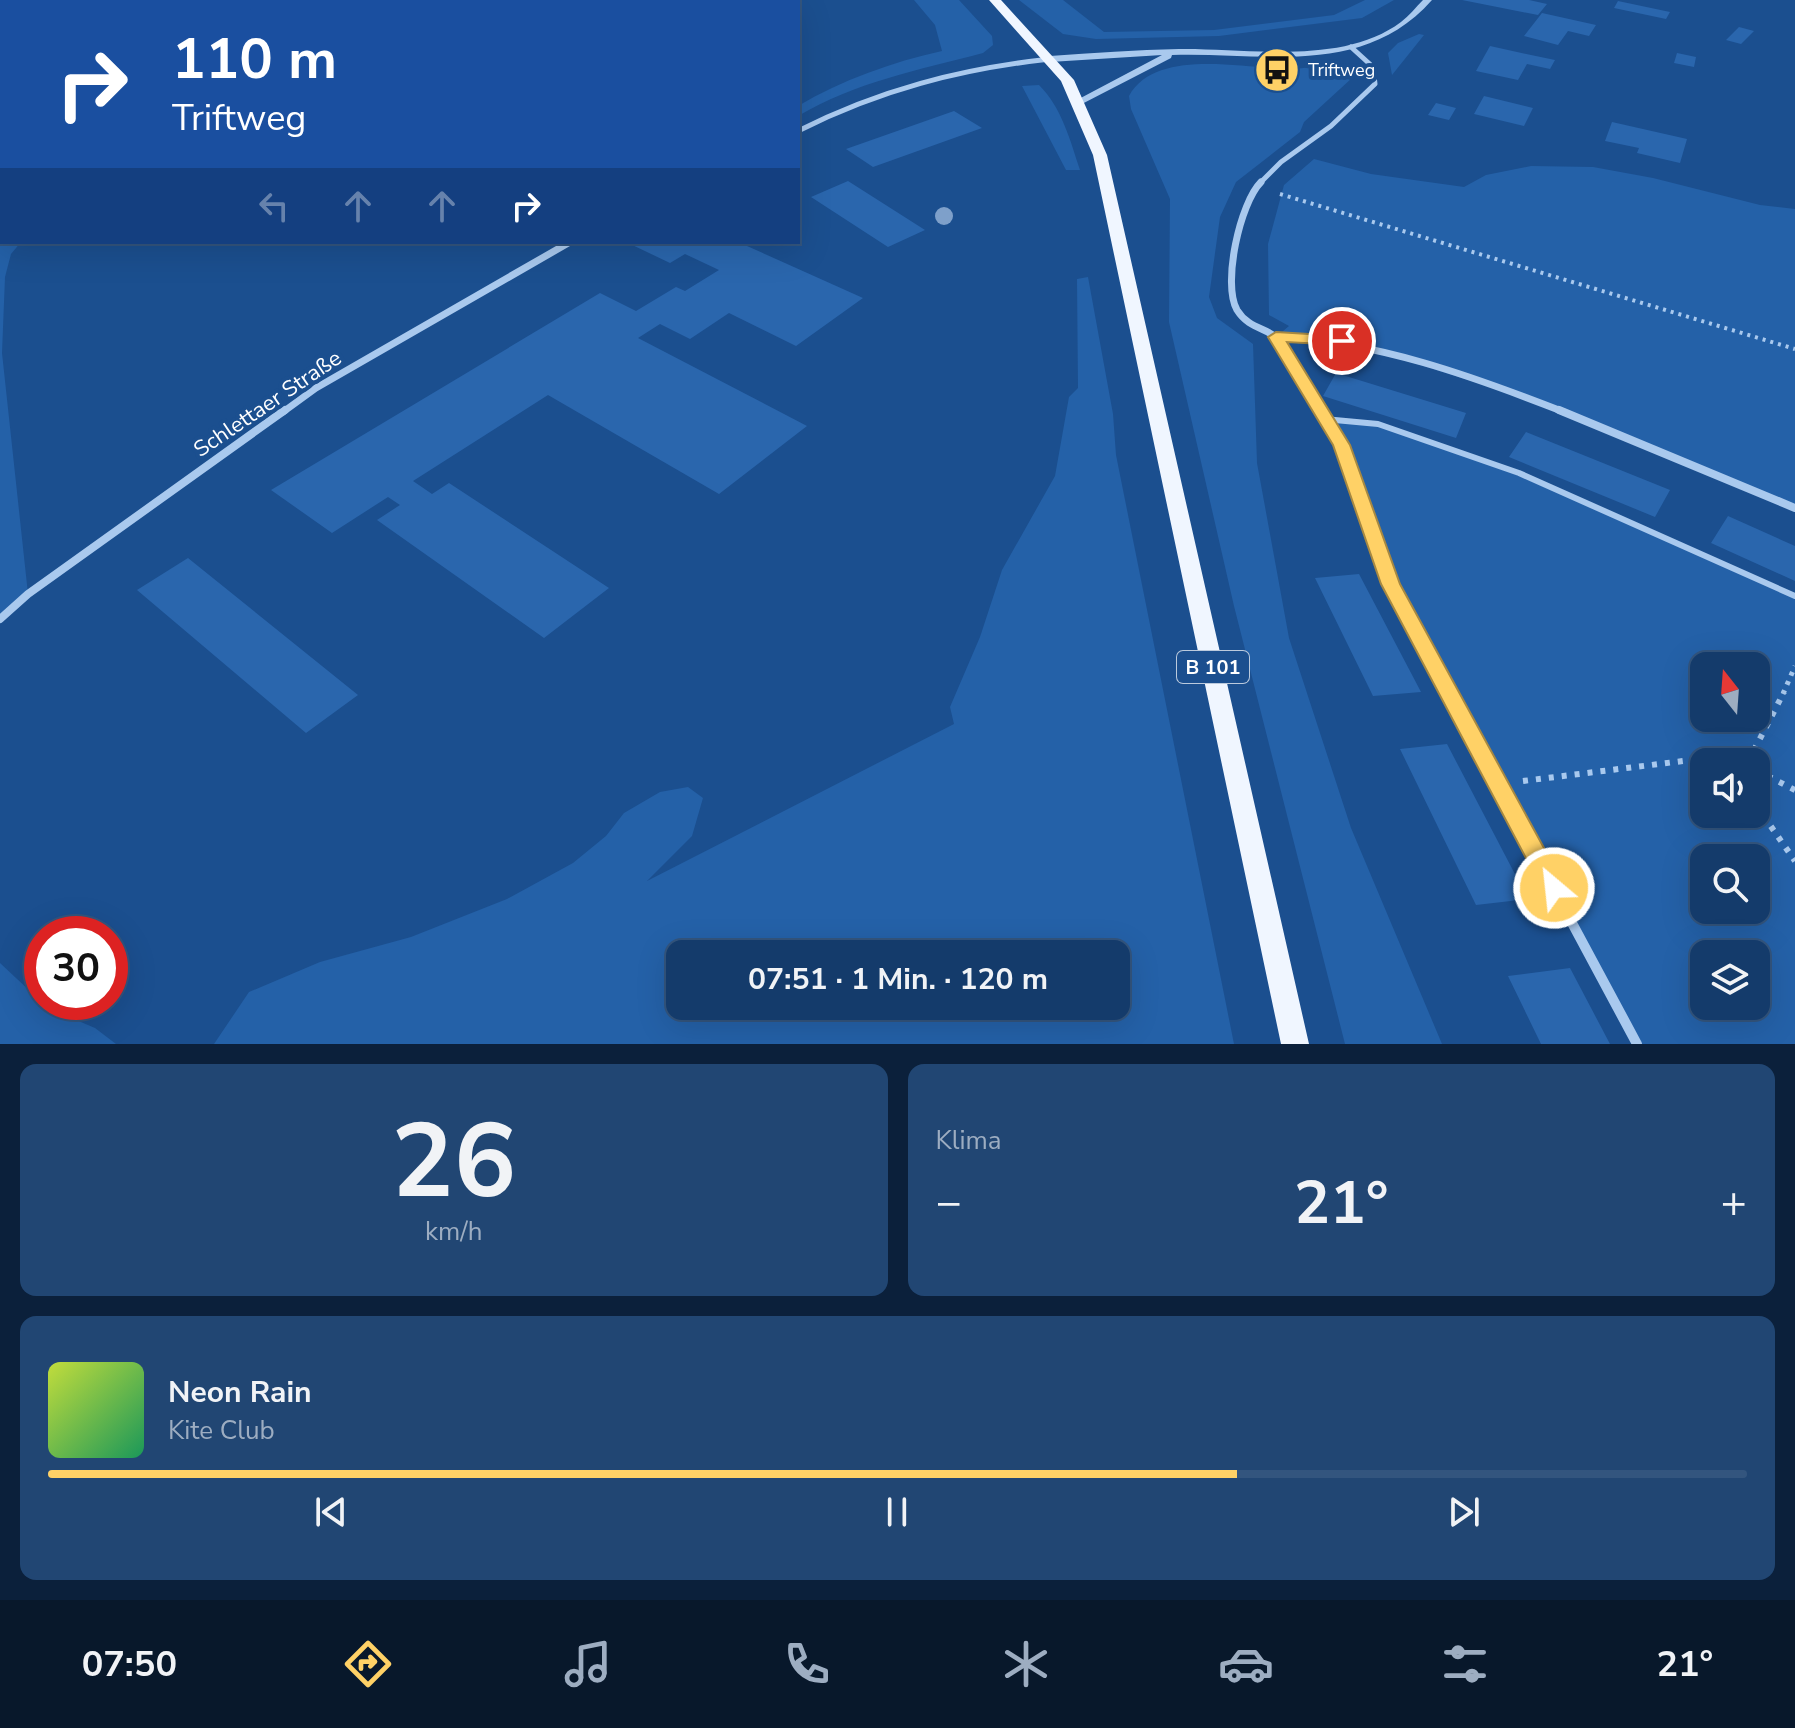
<!DOCTYPE html>
<html lang="de">
<meta charset="utf-8">
<style>
:root{--surface:#143b6b;--page:#214673;--text:#f1f3f6;--muted:#9dadc1;--line:#33557e;--accent:#ffd166}
body{margin:0;font-family:"Nunito Sans",sans-serif;background:var(--page);color:var(--text);height:100vh;display:flex;flex-direction:column;font-size:30px;white-space:nowrap}
*{box-sizing:border-box;margin:0}
p{font-size:26px;color:var(--muted)}
.icon{flex:none;width:44px;height:44px;fill:none;stroke:currentColor;stroke-width:2;stroke-linecap:round;stroke-linejoin:round}
.map{position:relative;height:1044px;overflow:hidden}
.panel{display:flex;flex-direction:column;gap:20px;padding:20px;background:#0b203b;flex:1}
.panel>*{flex:none}
.banner{position:absolute;left:0px;top:0px;width:800px;height:244px;box-shadow:0 8px 32px #0002,0 0 0 2px var(--line);background:#1a4fa0;color:#fff;overflow:hidden}
.needle{width:52px;rotate:343deg}
.tools{position:absolute;left:1690px;top:652px;display:grid;gap:16px}
.tools a{display:grid;place-items:center;width:80px;height:80px;border-radius:16px;background:var(--surface);box-shadow:0 8px 32px #0002,0 0 0 2px var(--line);font-size:40px}
.speed{position:absolute;left:24px;top:916px;display:flex;gap:16px;font-size:40px;font-weight:700;text-align:center}
.speed>*{display:grid;place-content:center;width:104px;height:104px;border-radius:50%;background:var(--surface);box-shadow:0 8px 32px #0002,0 0 0 2px var(--line);line-height:1}
.speed .limit{border:12px solid #d22;background:#fff;color:#111}
.pin{position:absolute;display:grid;place-items:center;width:68px;height:68px;color:#fff;margin:-34px;border:4px solid #fff;border-radius:50%;box-shadow:0 2px 8px #0007}
.me{position:absolute;width:88px;margin:-44px;rotate:332deg;stroke-linejoin:round;filter:drop-shadow(0 0 6px #0008)}
.turn{display:flex;align-items:center;gap:28px;height:168px;padding:0 40px;font-size:36px}
.turn .icon{width:104px;height:104px;stroke-width:2.5}
.turn b{display:block;font-size:56px;line-height:68px}
.lanes{display:flex;align-items:center;height:76px;padding:0 40px;background:#0003;justify-content:center;gap:40px;direction:ltr}
.lanes .off{opacity:.35}
.big{font-size:60px;font-weight:700;line-height:1.1}
.panel .tile{flex:1;display:flex;flex-direction:column;justify-content:center;gap:12px;min-width:0;padding:0 28px;border-radius:16px;background:var(--page)}
.panel .dial{align-items:center;gap:0}
.dial b{font-size:104px;line-height:1}
.song{display:flex;align-items:center;gap:24px}
.cover{width:96px;height:96px;border-radius:12px;background:linear-gradient(135deg,hsl(70 70% 55%),hsl(150 70% 35%))}
.played{height:8px;border-radius:4px;background:linear-gradient(90deg,var(--accent) 70%,var(--line) 70%)}
.keys{display:flex;justify-content:space-around;direction:ltr}
.heat{display:flex;justify-content:space-between;align-items:center;font-size:44px;direction:ltr}
.panel .tiles{flex:1;display:grid;gap:20px;grid-template-columns:1fr 1fr}
.tile:last-child{grid-column:span 2}
.trip{position:absolute;left:666px;top:940px;width:464px;height:80px;border-radius:16px;background:var(--surface);box-shadow:0 8px 32px #0002,0 0 0 2px var(--line);font-weight:700;line-height:80px;text-align:center}
.dock{display:flex;height:128px;justify-content:space-around;align-items:center;background:#08182b;color:var(--muted)}
.dock .icon{width:56px;height:56px}
.dock .on{color:var(--accent)}
.dock b{font-size:36px;color:var(--text)}
.map>svg:first-child{display:block}
.green{fill:#2461a8;fill-rule:evenodd}
.building{fill:#2a66ad}
.lines{fill:none;stroke-linecap:round;stroke-linejoin:round}
.path-far2{stroke:#a9c9ee;stroke-width:4;stroke-dasharray:3 5;stroke-linecap:butt}
.path-far1{stroke:#a9c9ee;stroke-width:5;stroke-dasharray:4 6;stroke-linecap:butt}
.path{stroke:#a9c9ee;stroke-width:6;stroke-dasharray:5 8;stroke-linecap:butt}
.service{stroke:#a9c9ee;stroke-width:6}
.minor-far3{stroke:#a9c9ee;stroke-width:5}
.minor-far2{stroke:#a9c9ee;stroke-width:7}
.minor-far1{stroke:#a9c9ee;stroke-width:8}
.minor{stroke:#a9c9ee;stroke-width:10}
.tertiary{fill:#a9c9ee;fill-rule:evenodd}
.primary{fill:#f0f6ff;fill-rule:evenodd}
.tree{fill:#7ea0ca}
.route{fill:#ffd166;stroke:#a68842;stroke-width:2}
.labels{text-anchor:middle;stroke-width:8;stroke-linejoin:round;paint-order:stroke}
.far-poi-label{font-size:18px;fill:#fff;stroke:#1b4f8f;text-anchor:start}
.shield{fill:#1b4f8f;stroke:#bbcadd;stroke-width:2}
.shield-label{font-size:20px;font-weight:bold;fill:#fff}
.street-label{font-size:22px;fill:#fff;stroke:#1b4f8f}
</style>
<div class="map">
<svg width="1795" height="1044" viewBox="0 0 1795 1044">
<rect width="100%" height="100%" fill="#1b4f8f"/>
<path class="green" d="M914,0H959L992,36L993,45L983,53C918,70 856,82 798,116V106C842,80 892,62 942,51L935,25Z
M1019,0H1063L1104,32L1214,30L1334,15L1365,0H1394L1362,18L1219,36L1096,39L1063,34Z
M0,31L2,242H21L11,254L5,277L2,353L28,594L0,619Z
M1419,34L1424,35L1392,75L1388,53L1398,43Z
M1329,63L1348,71L1352,78L1304,122L1300,132L1236,182L1220,217L1209,297L1217,318L1253,344L1257,463L1289,638L1351,828L1442,1044H1345L1234,606L1169,322L1170,199L1131,109L1129,96C1156,47 1245,69 1292,69C1304,69 1317,65 1329,63Z
M1039,85C1062,108 1070,140 1080,170H1066L1022,86Z
M1314,159L1371,174L1464,187L1486,175L1531,166L1593,167L1653,178L1760,205L1795,209V508L1543,403L1342,341L1276,337L1289,326L1269,315L1268,244L1284,185Z
M1088,277L1113,414L1116,455L1234,1044H214L249,992L320,962L411,937L507,899L573,863L606,836L624,813L660,792L688,787L703,798L692,836L647,881L954,724L950,707L980,637L1002,570L1055,476L1069,397L1078,388L1077,279ZM680,954H1116V1006H680Z
M1324,419L1378,424L1471,455L1795,596V1044H1637L1390,584L1341,445ZM1704,666H1756V718H1704ZM1704,762H1756V814H1704ZM1704,858H1756V910H1704ZM1704,954H1756V1006H1704Z
M0,963L48,1008L95,1028L116,1044H0Z"/>
<path class="building" d="M1462,0H1529L1547,4L1538,15Z
M1618,1L1670,12L1666,19L1614,8Z
M1542,13L1596,25L1589,36L1568,31L1558,45L1524,36Z
M1739,27L1754,31L1741,44L1726,40Z
M1490,46L1531,55L1555,60L1550,69L1527,64L1518,80L1476,71Z
M1677,53L1696,57L1694,67L1674,63Z
M1484,96L1533,108L1524,126L1474,114Z
M1436,103L1456,108L1449,120L1428,115Z
M954,111L982,128L873,167L846,149Z
M1612,122L1687,139L1680,163L1637,153L1639,148L1605,141Z
M848,181L925,230L888,247L811,197Z
M626,242H753L747,246L863,298L796,346L729,313L690,339L660,324L638,338L807,426L719,494L548,395L413,481L432,494L449,483L609,588L544,638L377,520L400,505L388,497L332,533L271,490L600,293L636,311L676,287L685,291L719,270L685,254L670,263Z
M1336,373L1466,413L1456,438L1323,396Z
M1526,432L1670,490L1655,517L1509,457Z
M1728,516L1795,546V581L1711,543Z
M188,558L358,695L306,733L137,590Z
M1359,574L1421,692L1373,696L1315,578Z
M1447,744L1528,899L1476,905L1400,749Z
M1570,968L1610,1044H1541L1508,976Z"/>
<g class="lines">
<path class="path-far2" d="M1280,194L1795,349"/>
<path class="path-far1" d="M1783,694L1795,666"/>
<path class="path" d="M1748,762L1784,692
M1756,770L1795,790
M1523,781L1699,759L1737,762
M1756,805L1795,861"/>
<path class="service" d="M1324,419L1378,424L1519,473L1795,596"/>
<path class="minor-far3" d="M798,131C879,90 960,69 1050,59
M1259,184L1281,162L1331,126L1375,84L1373,67L1351,47"/>
<path class="minor-far2" d="M1261,182C1240,203 1222,284 1237,310C1249,329 1265,327 1277,338C1288,349 1311,396 1321,412
M1276,337C1376,341 1472,376 1564,412
M283,412L316,388L570,242"/>
<path class="minor-far1" d="M1320,410L1341,445L1390,584L1449,694
M1559,410L1795,508
M0,619L28,594L285,410"/>
<path class="minor" d="M1448,692L1637,1044"/>
<path class="tertiary" d="M1423,0H1432C1363,78 1264,52 1172,55L1171,58L1078,106L1075,105V101L1162,55L1050,62L1046,59L1050,56C1093,53 1136,50 1179,49C1248,48 1342,66 1401,22C1409,16 1416,7 1423,0Z"/>
<path class="primary" d="M989,0H1001L1074,80L1107,155L1309,1044H1281L1093,155L1061,81Z"/>
</g>
<circle class="tree" cx="944" cy="216" r="9"/>
<path class="route" d="M1276,332L1342,336L1349,341L1342,345L1287,342L1350,445L1400,584L1562,881L1566,888L1562,896L1554,899L1546,896L1381,584L1333,445L1268,337Z"/>
<defs>
<g id="bus-disc" transform="scale(2.3)"><circle r="9.5" fill="#ffd166" stroke="#1b4f8f"/><path d="M-5-6H5V4H4V6H2V4H-2V6H-4V4H-5ZM-3.5-4V0h7V-4ZM-3.5 1.2v1.5H-2V1.2ZM2 1.2v1.5H3.5V1.2Z" fill="#111"/></g>
</defs>
<g fill-rule="evenodd">
<use href="#bus-disc" x="1277" y="70"/>
</g>
<g class="labels">
<g class="far-poi-label">
<text x="1308" y="76">Triftweg</text>
</g>
<rect class="shield" x="1177" y="651" width="72" height="32" rx="6"/>
<g class="shield-label">
<text x="1213" y="674">B 101</text>
</g>
<g class="street-label">
<text transform="translate(267 403) rotate(-34)" y="8">Schlettaer Straße</text>
</g>
</g>
</svg>
<div class="tools">
<a><svg class="needle" viewBox="-14 -14 28 28"><path d="M0-13l5 13h-10z" fill="#e53935"/><path d="M0 13l5-13h-10z" fill="#9dadc1"/></svg></a>
<a><svg class="icon" aria-label="sound" viewBox="0 0 24 24"><path d="M4 9h4l5-4v14l-5-4H4zM17 9q2 3 0 6"/></svg></a>
<a><svg class="icon" aria-label="search" viewBox="0 0 24 24"><circle cx="10" cy="10" r="6"/><path d="M15 15l6 6"/></svg></a>
<a><svg class="icon" aria-label="layers" viewBox="0 0 24 24"><path d="M12 4l9 5-9 5-9-5zM3 14l9 5 9-5"/></svg></a>
</div>
<div class="speed"><div class="limit">30</div></div>
<div class="pin" style="left:1342px;top:341px;background:#d93025"><svg class="icon" aria-label="arrive" viewBox="0 0 24 24"><path d="M6 21V4h12l-3 4 3 4H6"/></svg></div>
<svg class="me" style="left:1554px;top:888px" viewBox="-20 -20 40 40"><circle r="17" fill="#ffd166" stroke="#fff" stroke-width="3"/><path d="M0-11L8 9 0 5-8 9z" fill="#fff"/></svg>
<div class="trip">07:51 · 1 Min. · 120 m</div>
<div class="banner">
<div class="turn"><svg class="icon" aria-label="right" viewBox="0 0 24 24"><path d="M7 20v-9h11M14 6l5 5-5 5"/></svg><div><b>110 m</b>Triftweg</div></div>
<div class="lanes"><svg class="icon off" aria-label="left" viewBox="0 0 24 24"><path d="M17 20v-9H6M10 6l-5 5 5 5"/></svg><svg class="icon off" aria-label="ahead" viewBox="0 0 24 24"><path d="M12 20V5M6 11l6-6 6 6"/></svg><svg class="icon off" aria-label="ahead" viewBox="0 0 24 24"><path d="M12 20V5M6 11l6-6 6 6"/></svg><svg class="icon" aria-label="right" viewBox="0 0 24 24"><path d="M7 20v-9h11M14 6l5 5-5 5"/></svg></div>
</div>
</div>
<section class="panel">
<div class="tiles">
<div class="tile dial"><b>26</b><p>km/h</p></div>
<div class="tile"><p>Klima</p>
<div class="heat"><a>−</a><b class="big">21°</b><a>+</a></div>
</div>
<div class="tile">
<div class="song"><i class="cover"></i><div><b>Neon Rain</b><p>Kite Club</p></div></div>
<div class="played"></div>
<div class="keys"><svg class="icon" aria-label="previous" viewBox="0 0 24 24"><path d="M18 5L8 12l10 7zM5 5v14"/></svg><svg class="icon" aria-label="pause" viewBox="0 0 24 24"><path d="M8 5v14M16 5v14"/></svg><svg class="icon" aria-label="next" viewBox="0 0 24 24"><path d="M6 5l10 7-10 7zM19 5v14"/></svg></div>
</div>
</div>
</section>
<nav class="dock">
<b>07:50</b>
<svg class="icon on" aria-label="directions" viewBox="0 0 24 24"><path d="M12 3l9 9-9 9-9-9zM9 14v-3h6M13 9l2 2-2 2"/></svg>
<svg class="icon" aria-label="music" viewBox="0 0 24 24"><path d="M9 18V5l10-2v13"/><circle cx="6" cy="18" r="3"/><circle cx="16" cy="16" r="3"/></svg>
<svg class="icon" aria-label="phone" viewBox="0 0 24 24"><path d="M5 4h4l2 5-3 2q2 4 5 5l2-3 5 2v4C11 20 4 13 5 4z"/></svg>
<svg class="icon" aria-label="climate" viewBox="0 0 24 24"><path d="M12 3v18M4 7l16 10M4 17L20 7"/></svg>
<svg class="icon" aria-label="car" viewBox="0 0 24 24"><path d="M5 17H2v-5l4-1 3-4h7l3 4 3 1v5h-3M9 17h6M6 11h13"/><circle cx="7" cy="17" r="2"/><circle cx="17" cy="17" r="2"/></svg>
<svg class="icon" aria-label="filters" viewBox="0 0 24 24"><path d="M4 7h16M4 17h16"/><circle cx="9" cy="7" r="2"/><circle cx="15" cy="17" r="2"/></svg>
<b>21°</b>
</nav>
